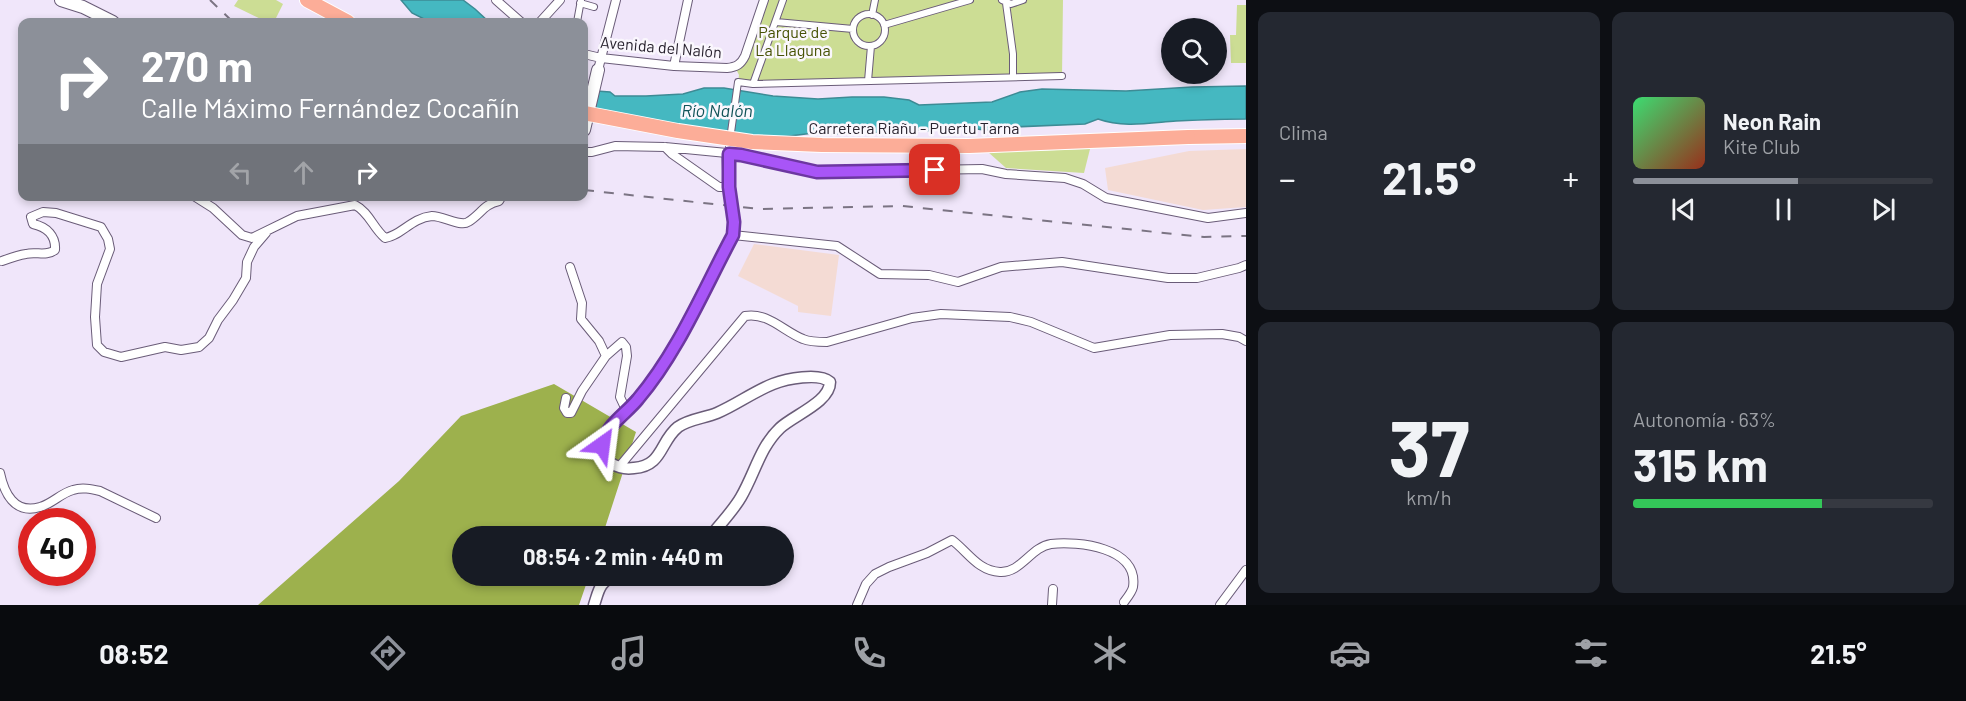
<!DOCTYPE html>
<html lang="es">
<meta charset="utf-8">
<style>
:root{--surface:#171b24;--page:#242831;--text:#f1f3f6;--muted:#9ea1a6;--line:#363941;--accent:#8c9099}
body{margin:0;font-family:Barlow,sans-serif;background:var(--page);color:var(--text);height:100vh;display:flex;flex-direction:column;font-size:22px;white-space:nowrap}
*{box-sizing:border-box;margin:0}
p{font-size:20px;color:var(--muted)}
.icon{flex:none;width:33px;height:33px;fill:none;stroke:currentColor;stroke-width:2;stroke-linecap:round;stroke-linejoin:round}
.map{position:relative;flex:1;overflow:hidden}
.panel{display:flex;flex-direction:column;gap:12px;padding:12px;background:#0d0f14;width:720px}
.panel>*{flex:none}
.banner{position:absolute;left:18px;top:18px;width:570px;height:183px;border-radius:12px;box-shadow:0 3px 9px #0003;background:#8c9099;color:#fff;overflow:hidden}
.buttons{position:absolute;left:1161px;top:18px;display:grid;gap:12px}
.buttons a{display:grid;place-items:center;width:66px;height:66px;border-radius:50%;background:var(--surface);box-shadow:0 3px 9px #0003;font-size:30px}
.speed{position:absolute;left:18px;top:508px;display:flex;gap:12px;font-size:30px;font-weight:700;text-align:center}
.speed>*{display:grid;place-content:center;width:78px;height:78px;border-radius:50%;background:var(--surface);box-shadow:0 3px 9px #0003;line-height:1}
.speed .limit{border:9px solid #d22;background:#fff;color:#111}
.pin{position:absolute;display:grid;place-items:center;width:51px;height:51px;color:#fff;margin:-26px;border-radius:12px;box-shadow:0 3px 9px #0006}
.me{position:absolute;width:66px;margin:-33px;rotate:31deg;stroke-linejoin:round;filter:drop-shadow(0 0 4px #0008)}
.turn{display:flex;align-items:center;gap:21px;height:126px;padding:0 24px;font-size:27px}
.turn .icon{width:78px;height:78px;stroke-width:2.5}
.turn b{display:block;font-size:42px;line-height:51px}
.lanes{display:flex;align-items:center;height:57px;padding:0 24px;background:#0003;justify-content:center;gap:30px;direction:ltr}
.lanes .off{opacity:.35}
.big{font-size:45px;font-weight:700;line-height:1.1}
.panel .widget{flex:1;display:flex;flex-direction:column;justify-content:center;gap:9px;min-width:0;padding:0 21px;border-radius:12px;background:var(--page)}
.panel .dial{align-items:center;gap:0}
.dial b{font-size:78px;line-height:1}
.song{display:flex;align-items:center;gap:18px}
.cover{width:72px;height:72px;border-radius:9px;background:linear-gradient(135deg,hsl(140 70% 55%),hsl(10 70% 35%))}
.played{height:6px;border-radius:3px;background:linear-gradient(90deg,var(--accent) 55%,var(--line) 55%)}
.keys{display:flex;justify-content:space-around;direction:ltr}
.heat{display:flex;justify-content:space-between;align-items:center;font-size:33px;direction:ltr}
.charge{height:9px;border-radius:4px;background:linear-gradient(90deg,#34c759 63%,var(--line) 0)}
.panel .tiles{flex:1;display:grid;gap:12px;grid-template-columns:repeat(2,1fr)}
.trip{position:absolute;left:452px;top:526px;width:342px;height:60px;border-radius:30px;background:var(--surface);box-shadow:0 3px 9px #0003;font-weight:700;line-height:60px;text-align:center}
.tab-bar{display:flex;height:96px;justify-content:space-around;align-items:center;background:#090b0e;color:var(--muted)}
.tab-bar .icon{width:42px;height:42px}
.tab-bar .on{color:var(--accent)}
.tab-bar b{font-size:27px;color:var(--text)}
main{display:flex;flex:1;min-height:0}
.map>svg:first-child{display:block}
.education{fill:#f4dbd4}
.green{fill:#ccdd94}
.forest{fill:#9db14d}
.water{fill:#45b8c1;stroke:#3d8b95;stroke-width:1.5}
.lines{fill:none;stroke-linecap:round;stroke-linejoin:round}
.pedestrian-casing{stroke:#6a5c78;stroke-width:8}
.minor-casing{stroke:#6a5c78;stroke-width:10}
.tertiary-casing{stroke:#6a5c78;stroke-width:13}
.secondary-casing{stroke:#6a5c78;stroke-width:14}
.primary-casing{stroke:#fff;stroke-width:16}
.pedestrian{stroke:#fff;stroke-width:6}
.minor{stroke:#fff;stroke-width:8}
.tertiary{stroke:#fff;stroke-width:10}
.secondary{stroke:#fff;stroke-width:12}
.primary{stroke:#fcad98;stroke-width:14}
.rail{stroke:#7b7483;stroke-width:2;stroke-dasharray:10 10;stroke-linecap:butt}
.primary-bridge-casing{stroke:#fff;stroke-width:16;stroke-linecap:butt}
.primary-bridge{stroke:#fcad98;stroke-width:14}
.route-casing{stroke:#6d37a1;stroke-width:15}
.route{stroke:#a855f7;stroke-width:10}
.labels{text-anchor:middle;stroke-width:5;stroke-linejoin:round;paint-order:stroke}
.park-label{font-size:16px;fill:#475205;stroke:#faf7fd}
.street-label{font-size:16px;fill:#29232f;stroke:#faf7fd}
.water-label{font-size:18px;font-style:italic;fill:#115358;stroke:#faf7fd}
</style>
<main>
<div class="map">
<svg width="1246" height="605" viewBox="0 0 1246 605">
<rect width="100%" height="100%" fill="#f0e6fa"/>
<path class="education" d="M1246,149V207L1203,210L1108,190L1105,168L1189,151Z
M754,244L839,255L831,316L798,312V306L738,276Z"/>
<path class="green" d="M238,0H276L283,4L274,22H267L234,6Z
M764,0H1063L1062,76L738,82L739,75L735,67L741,63Z
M1237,5H1246V63H1231L1230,35H1236Z
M1090,149L1084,173L1006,168L988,152Z"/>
<path class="forest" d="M554,384L636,432L602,537H462V576H589L579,605H258L399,481L461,416Z"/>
<path class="water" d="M401,0H463L475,9L489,22H430L412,13Z
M1246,86V119C1223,119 1199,120 1176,121C1149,123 1123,128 1098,119L1085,124L1013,127L993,131L968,128H942L932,131L904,129L882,132L828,134L822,132L765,139L584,117V90L610,92L615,96H646L683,94L704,88H724L773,96L818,99L852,97H884L909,100L919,105L992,102L1020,92L1042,89L1126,91L1192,87Z"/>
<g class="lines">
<g class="pedestrian-casing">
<path id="pedestrian" d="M1002,0L1011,4L1023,0
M580,3L594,7
M1006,3L1013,54V77
M853 30a16 16 0 1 1 32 0a16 16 0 1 1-32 0Z
M872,15L875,0
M577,22L581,0
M776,22L853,29
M884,25L970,0
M868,81L871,46
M753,84L783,0
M728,154L738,82L753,84L1062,76"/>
</g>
<g class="minor-casing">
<path id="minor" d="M496,0L521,22
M540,22L560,0
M584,54L601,58L674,66L727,68C737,67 741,64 745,56L764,0
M674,66L688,0
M598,70L616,0
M665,147L672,154L719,187H729
M584,152H592L615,146L665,147L737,154L817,172L982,169L1006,174L1065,178L1083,184L1106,198L1208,218L1246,213
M194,196L213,208L242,235L252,238L297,216L355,205C369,212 373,228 385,238C401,236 411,218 432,216C443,216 461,227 468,222C480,215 484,204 499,201L502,196
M733,235L837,246L880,274L929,275L958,282L1001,267L1062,262L1168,278H1197L1239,268L1246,265
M2,261C10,258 18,255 26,254C36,251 46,257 55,250C56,236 47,227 33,224L31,217L43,212L56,213L101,227L108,239L110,249L97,284L95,317L97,345L104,352L121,357L165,347L181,350L199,347L209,338L218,320L233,300L246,278L247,262L254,247L266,233
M570,267L582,303L581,319L599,341L606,356L622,342L626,347L627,356L620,397L627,412
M566,398L564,408L567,413H571L582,391L606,356
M619,467L745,316C768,312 783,331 803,339C810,342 819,342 827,342L912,318L941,314L1010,317L1031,322L1094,348L1170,335L1222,334L1239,337L1246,341
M0,473C4,492 14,515 40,507C52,504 61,493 73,490C82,487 91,489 100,491L156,518
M857,605L866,584L875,574L889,567L927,553L952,540C968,552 978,571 1000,572C1021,573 1031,547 1051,544C1078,541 1139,547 1133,587C1132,592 1127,598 1124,602
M1052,605L1053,589
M1220,605L1246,570"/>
</g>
<g class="tertiary-casing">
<path id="tertiary" d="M710,537C720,524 733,511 741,497C755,473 760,447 780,428C794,415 830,402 830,382C819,372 786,379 773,384C753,392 736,405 717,413C705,418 689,419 678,427C660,441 663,466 634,468C620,470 601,463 602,445C603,428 635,404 646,389C682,342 705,286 733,235L734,222L729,187L728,154
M594,605C599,590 599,582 615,576"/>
</g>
<g class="secondary-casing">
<path id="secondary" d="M61,0L83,7L113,22
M584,130L598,70"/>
</g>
<g class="primary-casing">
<path id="primary" d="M307,0L348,22
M1188,137L1246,136"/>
</g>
<use href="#pedestrian" class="pedestrian"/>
<use href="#minor" class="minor"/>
<use href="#tertiary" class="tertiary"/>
<use href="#secondary" class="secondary"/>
<use href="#primary" class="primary"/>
<path class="rail" d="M210,0L233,22
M584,190L759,209L902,206L1204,237L1246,236"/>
<g class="primary-bridge-casing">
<path id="primary-bridge" d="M584,113L678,131L752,142L822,145L969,146L1188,137"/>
</g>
<use href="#primary-bridge" class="primary-bridge"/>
</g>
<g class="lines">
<g class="route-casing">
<path id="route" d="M602,445C606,425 626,414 638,399C678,352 704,289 733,235L734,222L729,187V154L741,155L817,172L935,170"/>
</g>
<use href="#route" class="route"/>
</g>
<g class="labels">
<g class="park-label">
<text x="793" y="38">Parque de<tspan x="793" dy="18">La Llaguna</tspan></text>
</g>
<g class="street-label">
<text transform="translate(661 47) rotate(5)" y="6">Avenida del Nalón</text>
<text x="914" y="134">Carretera Riañu - Puertu Tarna</text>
</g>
<g class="water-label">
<text x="717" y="117">Río Nalón</text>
</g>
</g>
</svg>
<div class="buttons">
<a><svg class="icon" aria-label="search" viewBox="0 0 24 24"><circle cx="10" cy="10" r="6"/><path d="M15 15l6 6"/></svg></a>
</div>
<div class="speed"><div class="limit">40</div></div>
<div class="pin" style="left:935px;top:170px;background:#d93025"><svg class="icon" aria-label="arrive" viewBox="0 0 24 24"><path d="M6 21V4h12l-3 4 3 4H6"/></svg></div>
<svg class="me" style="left:602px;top:445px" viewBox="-20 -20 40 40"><path d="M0-17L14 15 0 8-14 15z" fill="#a855f7" stroke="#fff" stroke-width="4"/></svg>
<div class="trip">08:54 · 2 min · 440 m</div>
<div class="banner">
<div class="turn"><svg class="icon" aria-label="right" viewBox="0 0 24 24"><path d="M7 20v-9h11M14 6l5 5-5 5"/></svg><div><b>270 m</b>Calle Máximo Fernández Cocañín</div></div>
<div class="lanes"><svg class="icon off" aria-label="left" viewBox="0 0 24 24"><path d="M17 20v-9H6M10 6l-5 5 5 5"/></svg><svg class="icon off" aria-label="ahead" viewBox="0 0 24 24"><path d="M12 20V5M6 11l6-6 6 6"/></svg><svg class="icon" aria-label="right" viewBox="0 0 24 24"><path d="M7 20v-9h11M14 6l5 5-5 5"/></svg></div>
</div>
</div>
<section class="panel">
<div class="tiles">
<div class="widget"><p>Clima</p>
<div class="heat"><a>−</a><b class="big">21.5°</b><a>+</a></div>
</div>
<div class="widget">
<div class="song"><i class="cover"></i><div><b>Neon Rain</b><p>Kite Club</p></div></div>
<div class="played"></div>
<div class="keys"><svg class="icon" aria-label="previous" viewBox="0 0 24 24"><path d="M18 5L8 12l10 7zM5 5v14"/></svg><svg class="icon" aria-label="pause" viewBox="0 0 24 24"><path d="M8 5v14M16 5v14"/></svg><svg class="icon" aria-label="next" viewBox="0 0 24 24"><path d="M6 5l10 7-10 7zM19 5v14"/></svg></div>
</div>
<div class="widget dial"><b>37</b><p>km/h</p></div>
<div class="widget"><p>Autonomía · 63%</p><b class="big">315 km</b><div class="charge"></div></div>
</div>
</section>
</main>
<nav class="tab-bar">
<b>08:52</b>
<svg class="icon on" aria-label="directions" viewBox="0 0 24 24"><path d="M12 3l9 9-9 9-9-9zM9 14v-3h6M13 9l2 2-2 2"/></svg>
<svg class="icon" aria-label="music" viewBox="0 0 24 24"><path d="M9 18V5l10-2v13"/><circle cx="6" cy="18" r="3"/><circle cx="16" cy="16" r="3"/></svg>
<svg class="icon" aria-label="phone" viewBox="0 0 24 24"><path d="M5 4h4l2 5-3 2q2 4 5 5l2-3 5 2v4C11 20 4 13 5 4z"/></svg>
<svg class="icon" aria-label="climate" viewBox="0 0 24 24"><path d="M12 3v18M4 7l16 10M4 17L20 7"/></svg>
<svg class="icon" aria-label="car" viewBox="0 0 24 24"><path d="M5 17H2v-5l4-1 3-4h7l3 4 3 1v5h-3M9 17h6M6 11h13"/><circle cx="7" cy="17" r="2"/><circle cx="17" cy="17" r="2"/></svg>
<svg class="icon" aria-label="filters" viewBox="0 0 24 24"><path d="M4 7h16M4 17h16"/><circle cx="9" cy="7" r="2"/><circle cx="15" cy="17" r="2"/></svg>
<b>21.5°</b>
</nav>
